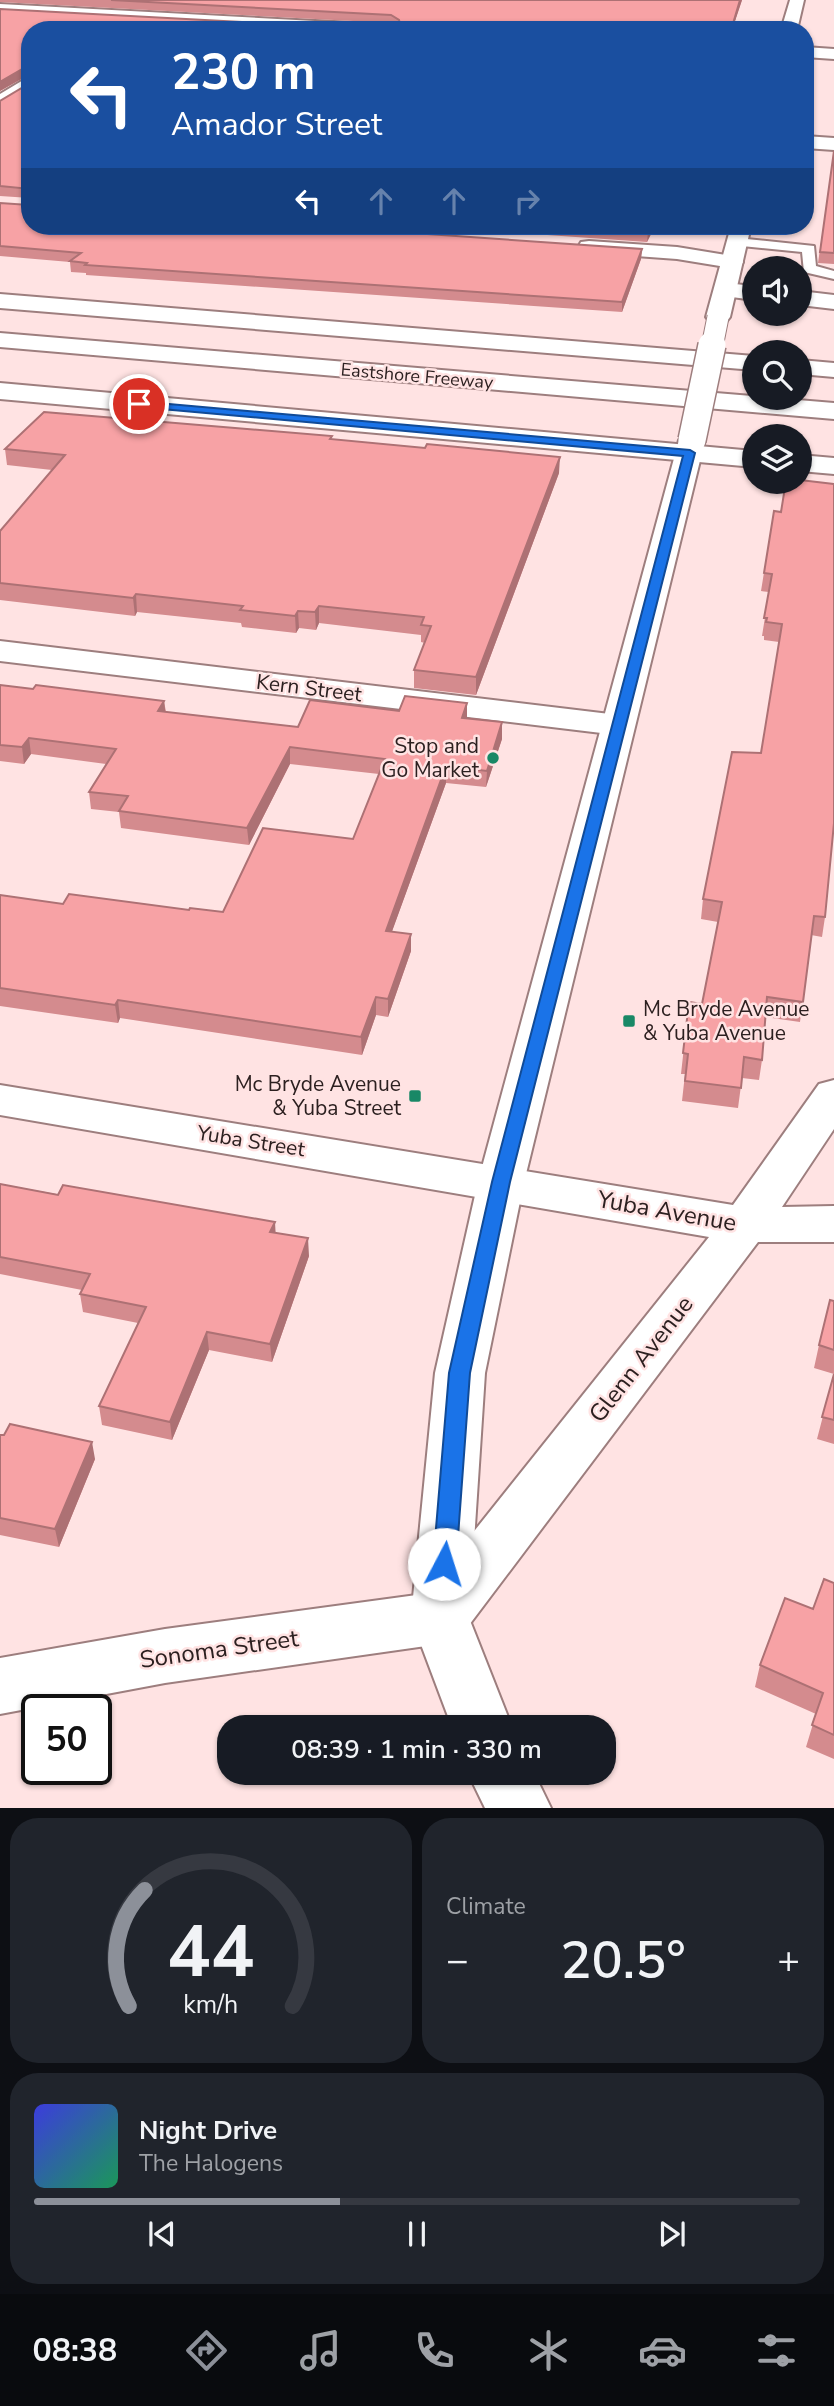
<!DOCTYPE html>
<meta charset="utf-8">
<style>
:root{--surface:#171b24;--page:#20242c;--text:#f1f3f6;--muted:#9ea1a6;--line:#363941;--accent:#8c9099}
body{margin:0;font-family:"Nunito Sans",sans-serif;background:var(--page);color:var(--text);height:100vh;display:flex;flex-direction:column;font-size:26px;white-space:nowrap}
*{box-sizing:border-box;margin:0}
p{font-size:23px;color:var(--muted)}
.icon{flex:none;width:38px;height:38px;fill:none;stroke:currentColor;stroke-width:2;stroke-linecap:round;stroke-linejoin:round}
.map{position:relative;height:1808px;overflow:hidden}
.drawer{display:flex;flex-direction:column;gap:10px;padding:10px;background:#0d0f14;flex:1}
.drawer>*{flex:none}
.guide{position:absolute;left:21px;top:21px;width:793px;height:214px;border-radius:28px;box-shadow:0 2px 5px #0004;background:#1a4fa0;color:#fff;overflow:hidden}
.buttons{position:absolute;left:742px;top:256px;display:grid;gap:14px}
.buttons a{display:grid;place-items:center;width:70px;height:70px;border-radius:50%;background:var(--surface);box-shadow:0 2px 5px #0004;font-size:35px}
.speed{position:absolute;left:21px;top:1694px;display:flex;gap:14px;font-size:35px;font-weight:700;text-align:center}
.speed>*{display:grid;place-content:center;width:91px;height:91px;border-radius:50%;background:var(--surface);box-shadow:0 2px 5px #0004;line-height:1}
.speed .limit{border:4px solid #111;border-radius:10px;background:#fff;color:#111}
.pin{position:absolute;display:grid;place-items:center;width:60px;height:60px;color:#fff;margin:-30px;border:4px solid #fff;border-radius:50%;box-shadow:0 2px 7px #0007}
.me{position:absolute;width:77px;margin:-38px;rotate:5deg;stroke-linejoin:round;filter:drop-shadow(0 0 5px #0008)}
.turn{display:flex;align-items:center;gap:24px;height:147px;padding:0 35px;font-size:32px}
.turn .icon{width:91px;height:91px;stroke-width:2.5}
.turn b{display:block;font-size:49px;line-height:60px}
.lanes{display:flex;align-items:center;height:66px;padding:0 35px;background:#0003;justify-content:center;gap:35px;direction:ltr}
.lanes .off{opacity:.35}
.big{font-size:52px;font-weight:600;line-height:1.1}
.drawer .card{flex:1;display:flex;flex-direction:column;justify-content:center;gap:10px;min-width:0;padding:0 24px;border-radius:28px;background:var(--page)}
.drawer .dial{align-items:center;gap:0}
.dial svg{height:182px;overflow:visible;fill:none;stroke:var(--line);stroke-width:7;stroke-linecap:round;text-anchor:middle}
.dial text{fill:var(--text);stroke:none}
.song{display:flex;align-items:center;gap:21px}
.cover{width:84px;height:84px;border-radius:10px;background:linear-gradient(135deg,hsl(240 70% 55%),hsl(150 70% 35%))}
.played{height:7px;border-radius:4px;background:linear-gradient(90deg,var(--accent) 40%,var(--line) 40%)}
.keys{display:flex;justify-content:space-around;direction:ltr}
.heat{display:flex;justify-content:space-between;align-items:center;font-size:38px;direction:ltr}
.drawer .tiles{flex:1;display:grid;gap:10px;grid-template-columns:1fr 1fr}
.card:last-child{grid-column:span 2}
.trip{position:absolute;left:217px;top:1715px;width:399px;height:70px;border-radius:28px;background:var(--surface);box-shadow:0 2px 5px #0004;font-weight:600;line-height:70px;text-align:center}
.dock{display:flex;height:112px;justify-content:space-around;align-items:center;background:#090b0e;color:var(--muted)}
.dock .icon{width:49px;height:49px}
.dock .selected{color:var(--accent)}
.dock b{font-size:32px;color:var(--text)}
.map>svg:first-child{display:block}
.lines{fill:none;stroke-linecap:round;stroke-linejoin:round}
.service-casing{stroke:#9d7e7e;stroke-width:4}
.minor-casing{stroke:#9d7e7e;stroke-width:4}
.tertiary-casing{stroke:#9d7e7e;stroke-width:4}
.secondary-casing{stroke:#9d7e7e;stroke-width:4}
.motorway-casing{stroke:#9d7e7e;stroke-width:4}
.service{fill:#fff;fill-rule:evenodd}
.minor{fill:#fff;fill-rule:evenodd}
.tertiary{fill:#fff;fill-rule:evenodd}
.secondary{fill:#fff;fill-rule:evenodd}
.motorway{fill:#fff;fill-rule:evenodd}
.secondary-bridge-far1-casing{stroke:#9d7e7e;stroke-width:23;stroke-linecap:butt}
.secondary-bridge-casing{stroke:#9d7e7e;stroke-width:30;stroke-linecap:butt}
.secondary-bridge-far1{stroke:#fff;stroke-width:21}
.secondary-bridge{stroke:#fff;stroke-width:27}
.wall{fill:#d48b8e}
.shaded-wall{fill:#ad7174}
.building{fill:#f7a2a5;stroke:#ad7174;stroke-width:2}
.route{fill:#1a73e8;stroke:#114b97;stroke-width:2}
.poi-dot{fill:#198866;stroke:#ffe3e3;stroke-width:2.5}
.labels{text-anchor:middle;stroke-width:5;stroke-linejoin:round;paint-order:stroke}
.far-street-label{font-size:18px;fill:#2c2020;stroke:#ffe3e3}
.street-label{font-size:21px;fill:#2c2020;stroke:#ffe3e3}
.poi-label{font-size:21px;fill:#2c2020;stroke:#ffe3e3;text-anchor:end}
.near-street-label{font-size:24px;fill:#2c2020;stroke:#ffe3e3}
</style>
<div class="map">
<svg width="834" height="1808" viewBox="0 0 834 1808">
<rect width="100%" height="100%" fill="#ffe3e3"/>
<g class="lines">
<g class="service-casing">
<path id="service" d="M737,238L814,246L816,266L834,271V279L804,272L802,252L732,245L730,242Z"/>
</g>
<g class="minor-casing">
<path id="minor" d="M0,4L390,25L398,30H299L0,14Z
M805,47L834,49V59L805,57Z
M30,76V89L0,107V94Z
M805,136L834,138V150L805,148Z
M589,241L677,247L732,256L740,257L743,262L740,267L732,268L677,259L581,252L578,247L581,242Z
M0,641L618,715L630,718L635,725L630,732L618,735L0,661Z
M834,1080V1129L782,1207L834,1206V1242H758L460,1637L440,1644L165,1683L0,1714V1658L165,1629L424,1594L709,1237L0,1115V1085L733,1205L819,1084Z"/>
</g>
<g class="tertiary-casing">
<path id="tertiary" d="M0,383L754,451V467L0,399Z
M800,455L834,458V474L800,471Z"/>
</g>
<g class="secondary-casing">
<path id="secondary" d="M790,0H804L797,30H781Z
M731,226H751L730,317L726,322H710L706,317Z
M692,432L701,434L705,440L524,1182L485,1373L469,1618L512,1727H452L411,1618L435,1373L478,1182L679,440L683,434Z
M468,1773H534L551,1808H485Z"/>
</g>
<g class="motorway-casing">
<path id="motorway" d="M725,283L754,286V300L717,295L714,290L717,285Z
M800,291L834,295V309L800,305Z
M0,294L754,356V370L0,308Z
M0,333L834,403V419L0,347Z
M800,360L834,363V377L800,374Z"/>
</g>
<use href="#service" class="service"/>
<use href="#minor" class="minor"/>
<use href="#tertiary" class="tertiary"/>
<use href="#secondary" class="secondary"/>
<use href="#motorway" class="motorway"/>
<g class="secondary-bridge-far1-casing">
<path id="secondary-bridge-far1" d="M712,347L718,317"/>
</g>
<g class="secondary-bridge-casing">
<path id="secondary-bridge" d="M692,440L712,345"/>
</g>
<use href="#secondary-bridge-far1" class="secondary-bridge-far1"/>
<use href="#secondary-bridge" class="secondary-bridge"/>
</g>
<path class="wall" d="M0,0H742L732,30H30V74L0,91V9L299,25L393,24L391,23L0,2Z
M30,83V198L0,196V101Z
M834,151V264L818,263Z
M0,203L30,226L642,249L641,259L622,312L86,275V273L71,272L70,262L0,256Z
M417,226H655L647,242Z
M333,439L559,473L476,695L414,688V670L425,643L421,642V635L319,623L316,630L299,628L296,633L242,627L241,623L137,612L135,616L0,600V531L52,470L7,465L5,449Z
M774,511L825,917L822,937L811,935L800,1022L765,1017L762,1060L759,1080L742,1078L738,1108L682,1101L685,1074H681L689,1002L702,1004L718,922L701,919L703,899L761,753L779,642L764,640V636H762L769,592L761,591Z
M0,685L33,689L164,701L166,712L298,727L467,718L502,739L486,787L446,783L392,931L411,951L388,1017L376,1015L362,1055L120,1018L118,1023L0,1006V895L63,904L223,912L353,839L379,774L290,764L249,845L121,828L119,812L91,809L89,792L106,764L31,754L24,764L0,761Z
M0,1184L275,1233L309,1256L272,1362L209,1350L172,1440L102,1425L99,1406L138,1323L83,1312L80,1294L82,1290L0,1274Z
M834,1301V1374L814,1368L819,1345Z
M834,1374V1444L817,1439Z
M0,1435L95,1459L59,1547L0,1535Z
M834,1583V1759L806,1747L816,1714L755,1687L760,1665L813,1609Z"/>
<path class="shaded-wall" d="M740,0H742L732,30H731Z
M29,65L30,74L0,91V82Z
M651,226H655L647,242L648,232Z
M642,249L641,259L622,312V302Z
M560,457L559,473L476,695V677Z
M136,594L137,612L135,616L133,598Z
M319,606V623L316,630L315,612Z
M298,611L299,628L296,633L295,616Z
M164,701L166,717L158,711Z
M467,703V720L462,718Z
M502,722V739L486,787L487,771Z
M29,738L31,754L24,764L22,747Z
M290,747V764L249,845L247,828Z
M446,766V783L386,948V931Z
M411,934V951L388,1017V999Z
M376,997V1015L362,1055L361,1037Z
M118,1000L120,1018L118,1023L115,1005Z
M275,1222L276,1240L270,1232Z
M308,1238L309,1256L272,1362L270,1344Z
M207,1332L209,1350L172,1440L170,1422Z
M92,1442L95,1459L59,1547L55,1529Z"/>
<path class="building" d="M111,0H740L732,27H729L728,30H30V71L29,65L0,82V9L299,25L400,24L399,20L391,15Z
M30,83V189L0,186V101Z
M834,151V253L820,252Z
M0,203L29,205L30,204V226H312L642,249L622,302L85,265L87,263L70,261L81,253L0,246Z
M554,226H651L648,232Z
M44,412L332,436L330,439L425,448L427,444L560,457L476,677L414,670L431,626L421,625L424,617L319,606L315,612L298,611L295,616L240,610L243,606L136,594L133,598L0,583V531L65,455L5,449Z
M800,480L834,484V823L825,917L814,916L803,1002L767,997L762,1060L744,1057L741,1088L685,1081L688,1054L683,1053L689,1002L702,1004L722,902L703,899L732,752L761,753L782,624L766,622L767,618H764L772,574L764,573L774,511L781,512L786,481Z
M0,685L33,689L36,685L164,701L158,711L298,727L310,700L399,711L405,696L467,703L462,718L502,722L487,771L446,766L386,931L411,934L388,999L376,997L361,1037L118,1000L115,1005L0,988V895L63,904L69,894L189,910L190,908L223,912L263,828L353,839L385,759L290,747L247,828L119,811L128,796L89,792L116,749L29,738L22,747L0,745Z
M0,1184L58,1195L63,1185L275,1222L270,1232L308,1238L270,1344L207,1332L170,1422L99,1406L146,1307L80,1294L90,1274L0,1257Z
M830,1300L834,1301V1350L819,1345Z
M834,1374V1420L822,1417Z
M10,1424L92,1442L55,1529L0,1518V1435H4Z
M824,1579L834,1583V1735L812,1725L823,1693L760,1665L785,1598L813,1609Z"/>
<path class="route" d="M135,401L690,450L695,453L510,1182L470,1373L456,1564L452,1571L444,1574L436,1571L433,1564L449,1373L492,1182L683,456L139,407L135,406Z"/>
<g class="poi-dot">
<circle cx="493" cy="758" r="7"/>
<rect x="622" y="1014" width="14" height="14" rx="3.5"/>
<rect x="408" y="1089" width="14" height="14" rx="3.5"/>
</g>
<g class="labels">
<g class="far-street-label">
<text transform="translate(417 376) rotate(5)" y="6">Eastshore Freeway</text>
</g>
<g class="street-label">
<text transform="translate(309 688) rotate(7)" y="7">Kern Street</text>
<text transform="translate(251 1141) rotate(9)" y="7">Yuba Street</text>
</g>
<g class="poi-label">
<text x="479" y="753">Stop and<tspan x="479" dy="24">Go Market</tspan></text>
<text x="643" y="1016" text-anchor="start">Mc Bryde Avenue<tspan x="643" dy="24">&amp; Yuba Avenue</tspan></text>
<text x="401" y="1091">Mc Bryde Avenue<tspan x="401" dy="24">&amp; Yuba Street</tspan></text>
</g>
<g class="near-street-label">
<text transform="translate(667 1211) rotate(10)" y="8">Yuba Avenue</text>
<text transform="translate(641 1359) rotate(-52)" y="8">Glenn Avenue</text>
<text transform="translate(219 1649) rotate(-8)" y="8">Sonoma Street</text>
</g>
</g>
</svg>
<div class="buttons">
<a><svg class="icon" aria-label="sound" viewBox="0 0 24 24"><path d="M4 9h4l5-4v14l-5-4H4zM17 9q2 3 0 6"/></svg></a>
<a><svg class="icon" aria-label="search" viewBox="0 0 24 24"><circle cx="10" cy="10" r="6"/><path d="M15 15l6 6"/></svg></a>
<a><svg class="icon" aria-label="layers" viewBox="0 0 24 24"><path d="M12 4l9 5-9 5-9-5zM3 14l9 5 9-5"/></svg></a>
</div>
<div class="speed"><div class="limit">50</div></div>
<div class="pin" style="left:139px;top:404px;background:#d93025"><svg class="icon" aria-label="arrive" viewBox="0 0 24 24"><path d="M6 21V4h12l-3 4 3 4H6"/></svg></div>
<svg class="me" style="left:444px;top:1564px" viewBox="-20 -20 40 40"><circle r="19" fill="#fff"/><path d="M0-13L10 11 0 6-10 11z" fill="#1a73e8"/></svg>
<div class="trip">08:39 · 1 min · 330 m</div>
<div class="guide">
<div class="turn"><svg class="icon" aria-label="left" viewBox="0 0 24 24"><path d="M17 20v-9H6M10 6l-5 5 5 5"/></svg><div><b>230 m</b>Amador Street</div></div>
<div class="lanes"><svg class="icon" aria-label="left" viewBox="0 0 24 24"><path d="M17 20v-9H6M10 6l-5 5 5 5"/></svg><svg class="icon off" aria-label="ahead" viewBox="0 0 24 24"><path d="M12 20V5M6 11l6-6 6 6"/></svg><svg class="icon off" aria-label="ahead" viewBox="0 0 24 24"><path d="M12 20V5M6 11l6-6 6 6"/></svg><svg class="icon off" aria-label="right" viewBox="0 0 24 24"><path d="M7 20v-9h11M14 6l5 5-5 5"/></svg></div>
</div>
</div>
<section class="drawer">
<div class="tiles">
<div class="card dial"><svg viewBox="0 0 100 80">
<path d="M14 69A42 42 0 1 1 86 69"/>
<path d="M14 69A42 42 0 0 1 21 18" stroke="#8c9099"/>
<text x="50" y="56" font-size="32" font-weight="700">44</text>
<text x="50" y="72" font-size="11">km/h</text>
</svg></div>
<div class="card"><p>Climate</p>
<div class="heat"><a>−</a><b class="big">20.5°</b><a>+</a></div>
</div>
<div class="card">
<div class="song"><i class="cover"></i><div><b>Night Drive</b><p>The Halogens</p></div></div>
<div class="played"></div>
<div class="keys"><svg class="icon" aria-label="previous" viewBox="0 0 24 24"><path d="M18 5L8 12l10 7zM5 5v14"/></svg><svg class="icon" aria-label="pause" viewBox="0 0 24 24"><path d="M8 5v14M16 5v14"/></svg><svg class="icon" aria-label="next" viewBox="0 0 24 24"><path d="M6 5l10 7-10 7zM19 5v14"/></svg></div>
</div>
</div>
</section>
<nav class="dock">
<b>08:38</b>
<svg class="icon selected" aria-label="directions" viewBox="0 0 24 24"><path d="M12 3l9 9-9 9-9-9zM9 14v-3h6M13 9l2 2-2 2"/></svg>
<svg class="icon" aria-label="music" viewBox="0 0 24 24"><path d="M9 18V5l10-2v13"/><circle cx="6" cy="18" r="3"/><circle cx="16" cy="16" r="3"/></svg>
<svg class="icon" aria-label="phone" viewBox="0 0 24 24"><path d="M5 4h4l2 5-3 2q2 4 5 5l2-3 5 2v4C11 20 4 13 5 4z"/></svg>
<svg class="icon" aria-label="climate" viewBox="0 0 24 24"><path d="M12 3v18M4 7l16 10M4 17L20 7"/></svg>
<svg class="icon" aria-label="car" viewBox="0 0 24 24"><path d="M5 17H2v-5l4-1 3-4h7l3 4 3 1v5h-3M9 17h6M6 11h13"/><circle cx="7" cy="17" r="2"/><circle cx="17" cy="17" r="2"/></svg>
<svg class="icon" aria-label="filters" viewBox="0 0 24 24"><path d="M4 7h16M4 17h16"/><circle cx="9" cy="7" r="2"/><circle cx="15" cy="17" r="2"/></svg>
</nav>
